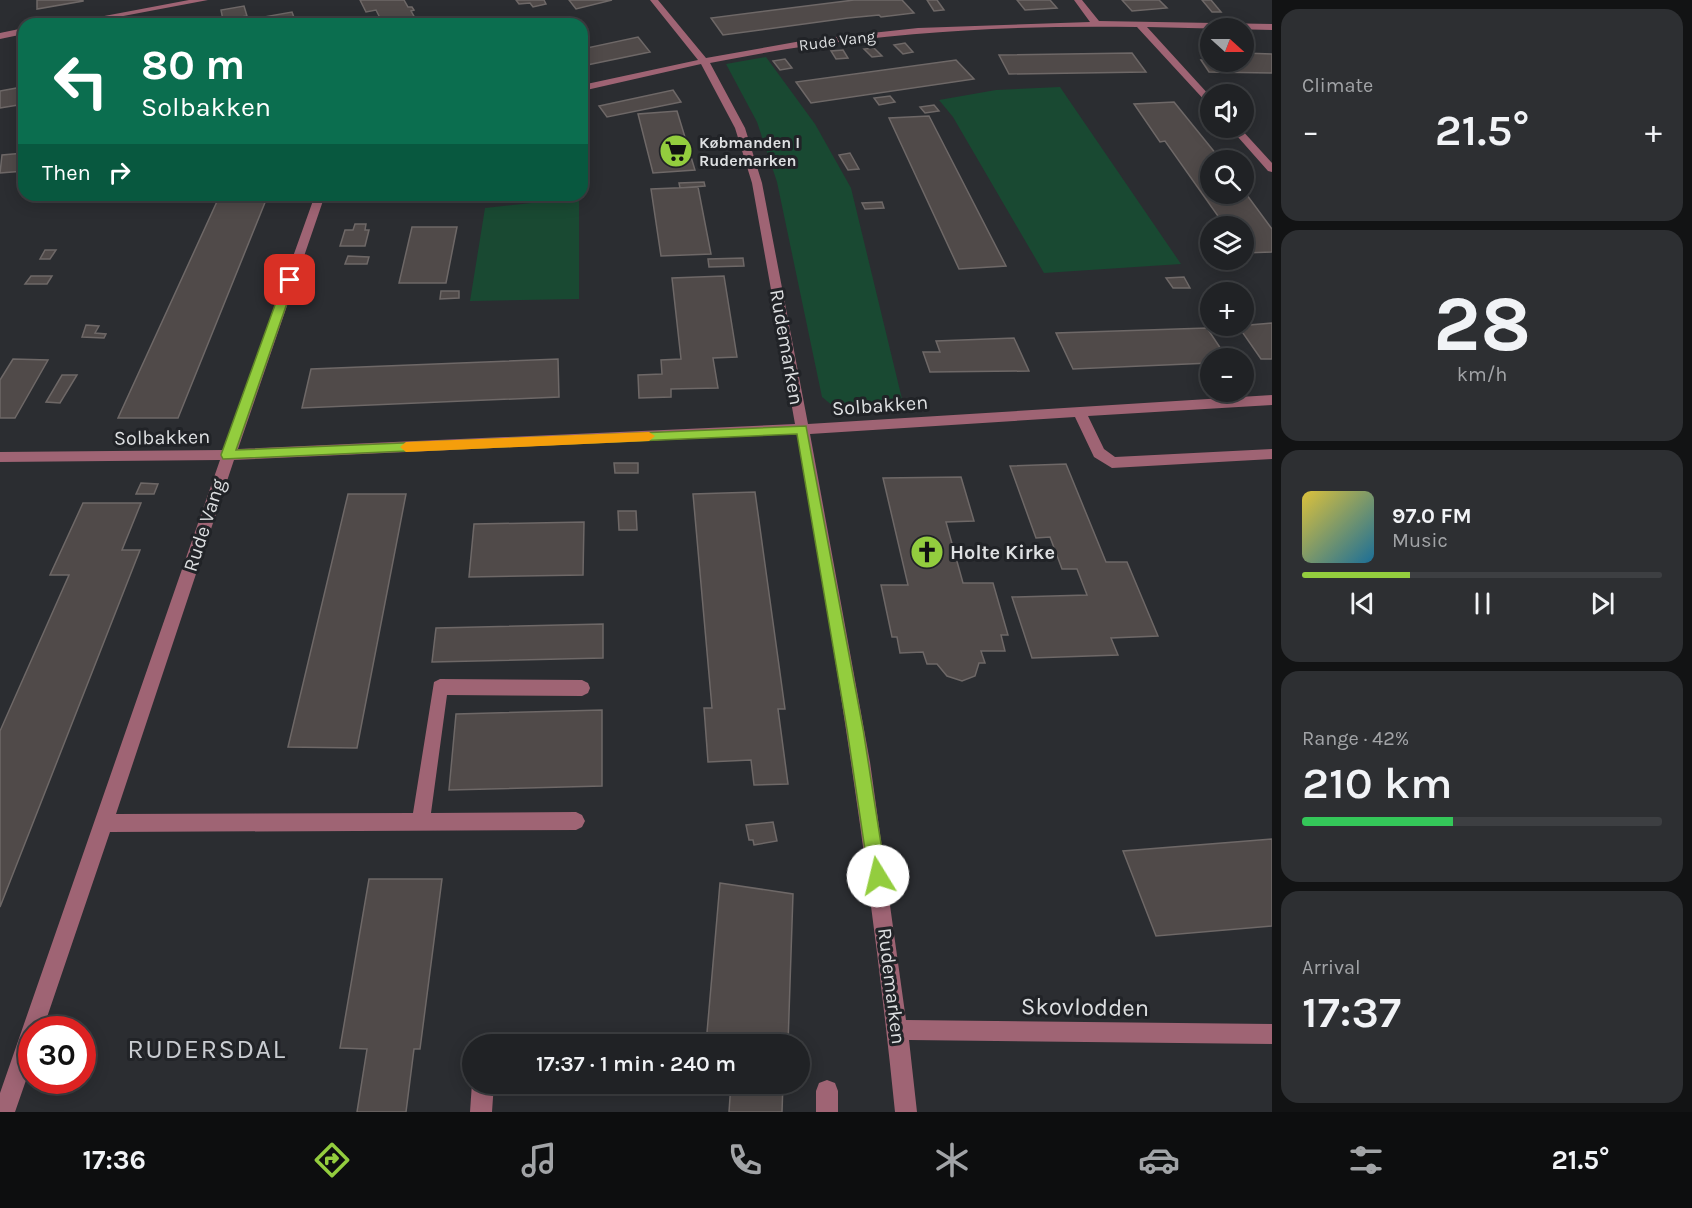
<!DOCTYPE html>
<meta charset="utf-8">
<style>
:root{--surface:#202225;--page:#2d2f32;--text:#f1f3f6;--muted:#a2a4a7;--line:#3d3f42;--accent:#93cd3e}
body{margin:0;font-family:Karla,sans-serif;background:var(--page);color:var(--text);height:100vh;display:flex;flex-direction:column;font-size:22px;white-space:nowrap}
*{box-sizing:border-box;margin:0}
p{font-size:20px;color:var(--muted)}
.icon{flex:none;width:33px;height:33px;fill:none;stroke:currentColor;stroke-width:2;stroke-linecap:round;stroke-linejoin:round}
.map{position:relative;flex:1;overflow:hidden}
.drawer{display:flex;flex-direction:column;gap:9px;padding:9px;background:#121314;width:420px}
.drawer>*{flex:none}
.guide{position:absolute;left:18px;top:18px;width:570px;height:183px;border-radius:18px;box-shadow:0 3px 15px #0003,0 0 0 2px var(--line);background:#0b6e4f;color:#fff;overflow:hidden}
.needle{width:39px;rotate:111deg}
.fabs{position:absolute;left:1200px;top:18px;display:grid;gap:12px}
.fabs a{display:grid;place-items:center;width:54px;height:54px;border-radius:50%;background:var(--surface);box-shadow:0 3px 15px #0003,0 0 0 2px var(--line);font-size:30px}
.speed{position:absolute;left:18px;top:1016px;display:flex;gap:12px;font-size:30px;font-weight:700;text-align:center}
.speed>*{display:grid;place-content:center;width:78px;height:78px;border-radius:50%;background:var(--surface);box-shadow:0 3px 15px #0003,0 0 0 2px var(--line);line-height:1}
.speed .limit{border:9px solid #d22;background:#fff;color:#111}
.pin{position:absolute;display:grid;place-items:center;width:51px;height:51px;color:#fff;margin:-26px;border-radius:12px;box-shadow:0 3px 9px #0006}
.me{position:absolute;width:66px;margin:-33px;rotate:351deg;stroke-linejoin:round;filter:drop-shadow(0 0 4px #0008)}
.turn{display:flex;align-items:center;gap:21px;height:126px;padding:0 24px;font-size:27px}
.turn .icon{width:78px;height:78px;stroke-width:2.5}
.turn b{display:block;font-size:42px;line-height:51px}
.then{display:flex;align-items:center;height:57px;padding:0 24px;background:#0003;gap:12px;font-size:22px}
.big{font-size:45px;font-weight:600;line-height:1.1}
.drawer .card{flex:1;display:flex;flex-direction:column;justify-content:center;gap:9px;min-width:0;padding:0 21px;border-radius:18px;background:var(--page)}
.drawer .dial{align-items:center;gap:0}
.dial b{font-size:78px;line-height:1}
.song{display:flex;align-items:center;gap:18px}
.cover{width:72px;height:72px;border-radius:9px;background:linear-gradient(135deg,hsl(50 70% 55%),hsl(200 70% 35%))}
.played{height:6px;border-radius:3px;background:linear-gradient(90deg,var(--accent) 30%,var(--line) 30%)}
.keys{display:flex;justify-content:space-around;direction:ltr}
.heat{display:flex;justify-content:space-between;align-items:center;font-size:33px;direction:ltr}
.charge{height:9px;border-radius:4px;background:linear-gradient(90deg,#34c759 42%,var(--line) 0)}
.trip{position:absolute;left:462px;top:1034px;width:348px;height:60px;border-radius:30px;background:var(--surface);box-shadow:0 3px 15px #0003,0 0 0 2px var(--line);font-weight:600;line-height:60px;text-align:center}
.dock{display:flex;height:96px;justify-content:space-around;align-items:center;background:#0d0e0f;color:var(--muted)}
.dock .icon{width:42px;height:42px}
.dock .current{color:var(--accent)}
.dock b{font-size:27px;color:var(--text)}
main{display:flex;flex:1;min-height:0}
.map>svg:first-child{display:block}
.green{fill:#194932}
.building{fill:#504a49;stroke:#6e6867;stroke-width:1.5}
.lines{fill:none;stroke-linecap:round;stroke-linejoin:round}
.minor{fill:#9f6474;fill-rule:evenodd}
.route{fill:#93cd3e;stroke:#608528;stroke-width:1.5}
.slow{fill:#f59e0b}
.labels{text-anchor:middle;stroke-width:6;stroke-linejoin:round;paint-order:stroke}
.far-street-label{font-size:16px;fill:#dddfe1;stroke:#212327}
.far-poi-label{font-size:16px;font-weight:bold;fill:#dddfe1;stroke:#212327;text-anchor:start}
.street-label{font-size:20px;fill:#dddfe1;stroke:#212327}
.poi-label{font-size:20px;font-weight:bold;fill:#dddfe1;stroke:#212327;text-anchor:start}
.near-street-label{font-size:24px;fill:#dddfe1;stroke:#212327}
.near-quarter-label{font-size:27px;letter-spacing:1.5px;fill:#c9ccd1;stroke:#212327}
</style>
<main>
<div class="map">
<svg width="1272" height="1112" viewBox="0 0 1272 1112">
<rect width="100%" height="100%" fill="#2b2d31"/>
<path class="green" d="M766,57L815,124L851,188L903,403L833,406L822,397L777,182L757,122L726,64Z
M1060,87L1181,264L1044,273L953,117L939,100L996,90Z
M579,198V299L470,301L485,208Z"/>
<path class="building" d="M37,0H83V1L37,9Z
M360,0H404L408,7H412L414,10L411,11L415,18L383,24L376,10L366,12Z
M516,0H544L546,4L533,7L530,3L519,4Z
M569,0H612L576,9Z
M854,0H902L914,13L881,17L879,15L848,18L723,35L711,18Z
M927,0H937L944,10L934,11Z
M1017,0H1050L1057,8L1025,10Z
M1122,0H1159L1167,8L1132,11Z
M1202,0H1211L1221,12H1212Z
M244,6L247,16L223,20L221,10Z
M292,12L295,20L292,21L293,24H260L258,18Z
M638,37L650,52L582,66V49Z
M905,43L913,52L903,54L894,45Z
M874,48L882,56L872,57L864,49Z
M843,50L848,58L836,59L831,51Z
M1132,53L1146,72L1009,74L999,55Z
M1244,53L1272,54V73L1209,72L1201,60L1244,62Z
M785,59L792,68L780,70L773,61Z
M956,60L974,79L811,103L796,82Z
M24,82V104L0,108V91L22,87Z
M673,90L681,102L607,117L599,106Z
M890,96L895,102L879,105L874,98Z
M1174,102L1221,160H1210V194H1244V191L1272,229V252L1244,253V226H1225L1165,141L1160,142L1134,104Z
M934,105L939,111L925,113L920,107Z
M677,111L695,170L653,173L638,114Z
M929,116L1006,266L959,269L889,118Z
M24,153V171L0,173L2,155Z
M850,153L859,169L848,170L839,155Z
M704,182L705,186L680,188L679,183Z
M698,187L711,254L661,256L651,189Z
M220,195H268L178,418H118Z
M882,202L884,208L865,209L862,203Z
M355,224H366L365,230H369L365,246H340L345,230H353Z
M412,227H457L446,283H399Z
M45,250H56L50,259H40Z
M348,256L369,257L367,264H345Z
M743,258L744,266L709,267L708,259Z
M31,276H52L47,284H25Z
M724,276L737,357L713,358L718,388L671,389V397L639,398L638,375L662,374L661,360L681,359L672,278Z
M1184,277L1190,288H1173L1166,278Z
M441,291H459V298L440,299Z
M1272,323V359H1261L1238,326Z
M86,325L99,326L95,333L106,334L104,338L82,337Z
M1207,328L1227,358H1210V363L1073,369L1056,333Z
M1014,338L1029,371L930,372L923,352H940L936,341Z
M13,359L48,360L15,418H0V380Z
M558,359L559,397L302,408L311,369Z
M62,375H77L60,403L46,402Z
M614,463H638V473H615Z
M1066,464L1106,562H1127L1158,636L1111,638L1118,655L1032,658L1012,597L1087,595L1077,569H1062L1050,537L1036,538L1010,466Z
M961,477L974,521L946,522L963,583H993L1008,635H1001L1005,651H981L985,663H979L975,676L962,681L947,676L937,664H927L923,652L900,653L897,637H892L881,585H908L883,478Z
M141,483L158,484L154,494H136Z
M755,492L785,709H778L788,784L754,785L751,760L708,762L704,708H712L693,494Z
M348,494H406L357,748L288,747Z
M83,503H141L122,550H140L0,907V731L69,575H50Z
M618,511H636L637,530H619Z
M584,522L583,575L469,577L474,524Z
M603,624V658L432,662L436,628Z
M602,710V786L449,790L456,714Z
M773,822L777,841L754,845L753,840H749L746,825Z
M1272,839V926L1156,936L1123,851Z
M369,879H442L420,1049H414L406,1112H357L367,1049L340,1048Z
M720,883L793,894L788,1044H706Z
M731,1083H783L782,1112H729Z"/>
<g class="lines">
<path class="minor" d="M189,0H208L81,24H62Z
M650,0H658L706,58L807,40L918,28L1090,22L1074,0H1082L1099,21L1272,24V30L1147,27L1210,96V104L1207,103L1137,27C1028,25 917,31 809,46C776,50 742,57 710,63L745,128L762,183L808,424L1272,395V405L1088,416L1104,449L1115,457L1272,449V459L1112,468L1094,457L1075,417L810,434L870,762L906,1020L1272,1024V1044L909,1040L917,1112H895C872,884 837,659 797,434L234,460L116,814L413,813L434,682L440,679L582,680L588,683L590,688L588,693L582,696L447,695L431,813L576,812L582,815L585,821L582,827L576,830L110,832L43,1029H32V1063L15,1112H0V1093L220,460L0,462V452L224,450L315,195H325L238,449L795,424L752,183L735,128L701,64L582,91V85L698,60Z
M24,28V34L0,39V33Z
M1230,128H1240L1272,163V172L1268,171Z
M827,1080L835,1083L838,1091V1112H816V1091L819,1083Z
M472,1083H494L492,1112H470Z"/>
</g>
<path class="route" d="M290,277L295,280L236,450L806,426L863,729L886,876L884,882L878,885L871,882L869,876L847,729L797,434L223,459L221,455L284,280Z"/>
<path class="slow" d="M649,432L655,436L649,441L406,452L400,447L406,442Z"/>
<defs>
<g id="supermarket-disc" transform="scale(1.725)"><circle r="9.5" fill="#93cd3e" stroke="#212327"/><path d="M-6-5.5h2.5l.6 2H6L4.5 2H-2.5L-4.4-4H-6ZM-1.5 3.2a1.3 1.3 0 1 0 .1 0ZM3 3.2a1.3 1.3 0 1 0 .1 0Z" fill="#111"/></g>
<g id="church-disc" transform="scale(1.725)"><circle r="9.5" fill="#93cd3e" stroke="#212327"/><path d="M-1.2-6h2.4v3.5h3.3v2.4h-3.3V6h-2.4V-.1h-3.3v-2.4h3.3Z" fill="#111"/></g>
</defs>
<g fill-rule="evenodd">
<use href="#supermarket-disc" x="676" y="151"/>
<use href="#church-disc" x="927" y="552"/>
</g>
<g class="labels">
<g class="far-street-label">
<text transform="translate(837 40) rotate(-7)" y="6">Rude Vang</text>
</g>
<g class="far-poi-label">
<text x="699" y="148">Købmanden I<tspan x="699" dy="18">Rudemarken</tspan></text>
</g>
<g class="street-label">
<text transform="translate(787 347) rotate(80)" y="7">Rudemarken</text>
<text transform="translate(880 405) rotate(-4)" y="7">Solbakken</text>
<text transform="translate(162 437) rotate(-1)" y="7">Solbakken</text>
<text transform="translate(204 525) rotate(-72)" y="7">Rude Vang</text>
<text transform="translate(892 986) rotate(83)" y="7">Rudemarken</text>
</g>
<g class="poi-label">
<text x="950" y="559">Holte Kirke</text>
</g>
<g class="near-street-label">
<text transform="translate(1085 1007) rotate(1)" y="8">Skovlodden</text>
</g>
<g class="near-quarter-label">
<text x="207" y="1058">RUDERSDAL</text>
</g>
</g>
</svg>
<div class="fabs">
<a><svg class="needle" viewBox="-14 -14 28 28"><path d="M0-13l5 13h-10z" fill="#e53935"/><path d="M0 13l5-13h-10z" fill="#a2a4a7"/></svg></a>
<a><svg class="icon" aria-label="sound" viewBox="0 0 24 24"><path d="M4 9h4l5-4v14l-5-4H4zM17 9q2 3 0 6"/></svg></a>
<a><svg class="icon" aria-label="search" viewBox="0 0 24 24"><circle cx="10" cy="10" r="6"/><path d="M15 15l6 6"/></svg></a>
<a><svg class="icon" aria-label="layers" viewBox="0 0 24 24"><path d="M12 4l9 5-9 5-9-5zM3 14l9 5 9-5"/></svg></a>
<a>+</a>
<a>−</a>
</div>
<div class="speed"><div class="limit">30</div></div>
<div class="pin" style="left:290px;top:280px;background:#d93025"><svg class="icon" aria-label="arrive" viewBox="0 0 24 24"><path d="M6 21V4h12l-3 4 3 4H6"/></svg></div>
<svg class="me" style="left:878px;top:876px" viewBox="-20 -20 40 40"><circle r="19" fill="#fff"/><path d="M0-13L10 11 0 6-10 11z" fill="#93cd3e"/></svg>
<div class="trip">17:37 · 1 min · 240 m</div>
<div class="guide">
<div class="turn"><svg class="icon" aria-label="left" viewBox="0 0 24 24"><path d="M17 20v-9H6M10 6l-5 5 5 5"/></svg><div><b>80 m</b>Solbakken</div></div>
<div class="then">Then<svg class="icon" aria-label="right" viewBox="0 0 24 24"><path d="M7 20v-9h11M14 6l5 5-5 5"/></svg></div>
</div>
</div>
<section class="drawer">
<div class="card"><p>Climate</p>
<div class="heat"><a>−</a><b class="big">21.5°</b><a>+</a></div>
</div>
<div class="card dial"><b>28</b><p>km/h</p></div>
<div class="card">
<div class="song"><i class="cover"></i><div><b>97.0 FM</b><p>Music</p></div></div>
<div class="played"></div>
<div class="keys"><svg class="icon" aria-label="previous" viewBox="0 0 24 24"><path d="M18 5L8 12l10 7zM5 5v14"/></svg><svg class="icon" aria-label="pause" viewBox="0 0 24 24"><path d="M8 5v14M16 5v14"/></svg><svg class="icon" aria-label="next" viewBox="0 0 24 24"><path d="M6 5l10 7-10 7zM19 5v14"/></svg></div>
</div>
<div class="card"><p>Range · 42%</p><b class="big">210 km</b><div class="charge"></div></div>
<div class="card"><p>Arrival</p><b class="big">17:37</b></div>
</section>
</main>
<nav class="dock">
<b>17:36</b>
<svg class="icon current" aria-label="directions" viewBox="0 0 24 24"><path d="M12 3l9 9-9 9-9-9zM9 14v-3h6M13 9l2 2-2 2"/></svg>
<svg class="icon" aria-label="music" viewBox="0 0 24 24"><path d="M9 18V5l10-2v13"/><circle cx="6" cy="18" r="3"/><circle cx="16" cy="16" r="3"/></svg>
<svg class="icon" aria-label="phone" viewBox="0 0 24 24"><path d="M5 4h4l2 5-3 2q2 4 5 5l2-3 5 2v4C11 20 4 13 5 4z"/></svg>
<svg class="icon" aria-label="climate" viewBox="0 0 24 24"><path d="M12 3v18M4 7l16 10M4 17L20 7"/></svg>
<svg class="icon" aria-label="car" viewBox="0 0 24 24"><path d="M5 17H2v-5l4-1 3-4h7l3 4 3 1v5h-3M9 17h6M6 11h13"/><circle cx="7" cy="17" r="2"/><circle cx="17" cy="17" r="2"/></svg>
<svg class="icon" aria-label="filters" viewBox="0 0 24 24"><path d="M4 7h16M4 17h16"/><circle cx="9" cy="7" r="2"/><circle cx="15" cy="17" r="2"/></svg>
<b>21.5°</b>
</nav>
